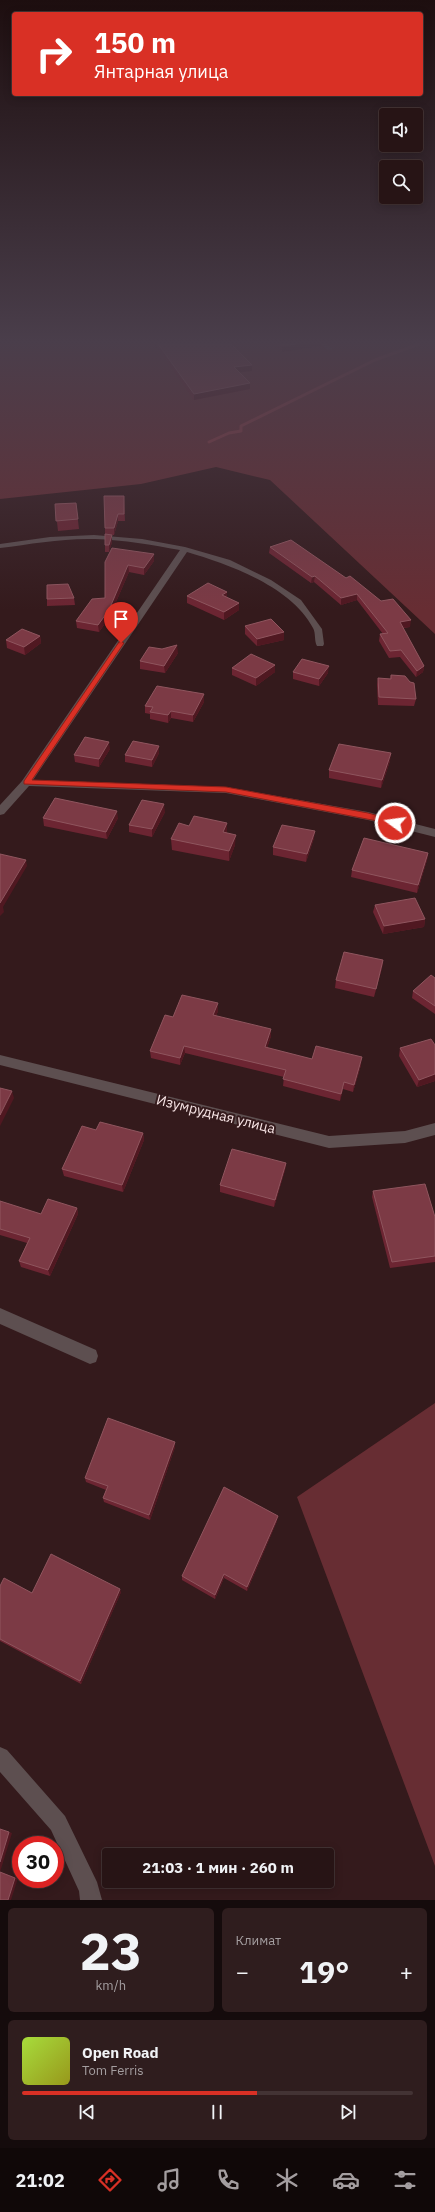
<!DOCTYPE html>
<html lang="ru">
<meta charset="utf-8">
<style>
:root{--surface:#271415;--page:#2f1d1e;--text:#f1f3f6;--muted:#a49ea0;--line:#433334;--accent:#d93025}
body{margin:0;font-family:"IBM Plex Sans",sans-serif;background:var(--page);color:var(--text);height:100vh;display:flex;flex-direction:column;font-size:15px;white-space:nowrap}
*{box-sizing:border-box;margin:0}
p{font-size:13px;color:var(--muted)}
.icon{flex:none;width:22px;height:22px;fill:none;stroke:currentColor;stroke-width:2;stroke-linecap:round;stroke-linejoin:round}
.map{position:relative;height:1900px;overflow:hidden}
.drawer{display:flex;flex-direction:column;gap:8px;padding:8px;background:#150b0c;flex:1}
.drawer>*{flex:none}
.guide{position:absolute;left:12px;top:12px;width:411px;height:84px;border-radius:4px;box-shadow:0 2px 10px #0003,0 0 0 1px var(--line);background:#d93025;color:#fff;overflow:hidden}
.controls{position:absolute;left:379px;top:108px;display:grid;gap:8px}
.controls a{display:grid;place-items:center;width:44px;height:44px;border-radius:4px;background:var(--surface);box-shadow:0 2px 10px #0003,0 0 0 1px var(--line);font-size:20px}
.speed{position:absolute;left:12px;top:1836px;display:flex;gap:8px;font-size:20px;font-weight:700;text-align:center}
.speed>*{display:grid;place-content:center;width:52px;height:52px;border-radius:50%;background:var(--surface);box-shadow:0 2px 10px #0003,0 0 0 1px var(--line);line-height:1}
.speed .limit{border:6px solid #d22;background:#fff;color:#111}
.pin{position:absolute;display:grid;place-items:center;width:34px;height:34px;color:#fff;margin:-41px -17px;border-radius:50% 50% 50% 0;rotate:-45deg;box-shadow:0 0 4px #0007}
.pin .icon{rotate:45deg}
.me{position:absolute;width:44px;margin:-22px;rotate:284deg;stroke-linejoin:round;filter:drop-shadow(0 0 3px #0008)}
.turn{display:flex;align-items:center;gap:14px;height:84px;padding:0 16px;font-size:18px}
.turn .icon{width:52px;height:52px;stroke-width:2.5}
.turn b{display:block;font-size:28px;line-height:34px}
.big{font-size:30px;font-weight:700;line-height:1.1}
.drawer .widget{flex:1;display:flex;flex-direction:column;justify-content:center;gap:6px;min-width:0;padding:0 14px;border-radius:6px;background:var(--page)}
.drawer .dial{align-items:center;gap:0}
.dial b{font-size:52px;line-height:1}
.song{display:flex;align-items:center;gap:12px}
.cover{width:48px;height:48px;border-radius:6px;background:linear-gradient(135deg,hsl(80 70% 55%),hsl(60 70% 35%))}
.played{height:4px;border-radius:2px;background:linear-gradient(90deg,var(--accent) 60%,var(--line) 60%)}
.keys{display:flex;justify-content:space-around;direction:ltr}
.heat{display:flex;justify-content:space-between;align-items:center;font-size:22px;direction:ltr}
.drawer .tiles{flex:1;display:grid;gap:8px;grid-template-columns:1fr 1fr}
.widget:last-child{grid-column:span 2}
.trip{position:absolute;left:102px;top:1848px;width:232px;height:40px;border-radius:4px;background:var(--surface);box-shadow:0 2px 10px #0003,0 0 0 1px var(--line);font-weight:700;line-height:40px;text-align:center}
.tab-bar{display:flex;height:64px;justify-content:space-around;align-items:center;background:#100808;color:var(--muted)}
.tab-bar .icon{width:28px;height:28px}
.tab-bar .active{color:var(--accent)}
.tab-bar b{font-size:18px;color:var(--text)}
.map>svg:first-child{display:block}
.green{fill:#672d33}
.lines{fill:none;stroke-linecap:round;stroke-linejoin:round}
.stream{stroke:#8b3d45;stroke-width:3}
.minor{fill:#5d4f50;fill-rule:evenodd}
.wall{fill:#6c2532}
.shaded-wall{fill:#501821}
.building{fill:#7c3a45;stroke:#8f555e}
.route{fill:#d93025;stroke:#8d1f18}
.labels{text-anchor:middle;stroke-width:4;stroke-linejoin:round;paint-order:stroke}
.street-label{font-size:14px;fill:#f8e5e6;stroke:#341a1c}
</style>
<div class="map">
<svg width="435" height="1900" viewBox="0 0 435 1900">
<rect width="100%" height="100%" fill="#341a1c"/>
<path class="green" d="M0,344H435V634L270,480L216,467L141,484L0,499Z
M435,1403V1866L297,1497Z"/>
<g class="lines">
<path class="stream" d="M209,442L229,433L241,431V426L375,360L419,344"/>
<path class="minor" d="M321,344H327L333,349L328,350Z
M94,535L142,539L185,547L230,560L271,580L301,600L322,629L324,644L323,646H317C314,641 316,633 313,628C291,586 230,565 187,552L33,780L226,787L368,812L435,829V837L368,820L226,793L29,786L4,814L0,815V805L22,781L180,550C152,545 124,540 95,539C63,538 31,544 0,548V544L50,537Z
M0,1055L329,1136L405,1131L435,1123V1135L405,1143L329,1148L0,1065Z
M0,1308L96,1350L98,1356L96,1362L90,1364L0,1324Z
M0,1747L7,1750L65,1816L97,1882L102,1900H80L79,1891L51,1830L0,1772Z"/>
</g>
<path class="wall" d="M151,344H231L252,365V371L239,372L250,383V389L194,400L157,348H155Z
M273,344H321V346L282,352Z
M124,496L125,521H118L114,535H112V542L109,552H105V528Z
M76,503L79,529L58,531L55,504Z
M291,540L410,627L403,628L424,666L423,672L416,677L400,657L389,658L379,641L380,634H383L357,600L341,605L314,582L311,583L269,553L270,547Z
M154,554V561L144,575L129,572L106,625V622L99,632L77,628L76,621L105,598V562Z
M187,596L239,610L224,620L187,603Z
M74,598L75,605L47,606V599Z
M245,626L284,632V640L257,646L245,634Z
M40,636L41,643L25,655L7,648L6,640Z
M178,653L165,673L140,669V661Z
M232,668L275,672L256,686L232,675Z
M293,672L328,673L319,686L293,679Z
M391,675L416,699L414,706L378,705L377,685L378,678L390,679Z
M204,702L193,722L171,718L168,723L150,719V714L145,713V706Z
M110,749L99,767L75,762L74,755Z
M159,753L152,767L125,762V755Z
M390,761L381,788L329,778V770Z
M165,812L152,837L129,832V825Z
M43,818H118L107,839L44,826Z
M227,833L235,845L229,861L172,850L171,839Z
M314,838L306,862L273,855V847Z
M428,853L427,860L417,893L351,877L352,870Z
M375,905L425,919L424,927L383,934L373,912Z
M383,960L382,968L374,997L335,988L336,980Z
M435,978V1014L412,998L413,991Z
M218,1011L216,1016L271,1036L267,1048L312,1059L361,1065L353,1092L343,1089L340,1101L283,1086L284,1077L185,1053L180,1065L151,1058L150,1051L173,1017Z
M435,1045V1081L417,1087L399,1056L400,1048Z
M96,1130L143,1133L144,1140L123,1192L64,1176L62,1169Z
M286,1163L285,1170L274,1207L220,1192V1185Z
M373,1191L435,1217V1262L390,1268L372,1197Z
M0,1202L41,1214L77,1208L78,1214L50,1276L21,1267L19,1261L27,1243L0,1235Z
M175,1442V1447L150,1520L104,1502L103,1498L106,1490L86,1482L85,1478Z
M277,1521L247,1591L224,1578L215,1599L182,1580V1576Z
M0,1586L32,1593L121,1592L81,1684L0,1641Z"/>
<path class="shaded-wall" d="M155,344H157V348H155Z
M296,344H321V346L282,352V346Z
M252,365V371L234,373V367Z
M250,383V389L194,400V394Z
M118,514V521L114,535V528Z
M112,535V542L109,552V545Z
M154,554V561L144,575V568Z
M128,565L129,572L106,625V622L99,632L98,625Z
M315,576L314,582L311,583L312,577Z
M227,592V599L222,595Z
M357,594V600L341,605V598Z
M239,603V610L224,620V612Z
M411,620L410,627L399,628L400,622Z
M284,632V640L257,646V639Z
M40,636L41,643L25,655L24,647Z
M177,645L178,653L165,673L164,666Z
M275,665V672L256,686V678Z
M329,666L328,673L319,686V679Z
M424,666L423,672L416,677L417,671Z
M204,694V702L193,722V715Z
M171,711V718L168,723V715Z
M109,742L110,749L99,767V759Z
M159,746V753L152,767V760Z
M391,753L390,761L381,788L382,780Z
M164,804L165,812L152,837V829Z
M117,811L118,818L107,839L106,832Z
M227,823V833L223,832Z
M315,831L314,838L306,862L307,854Z
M236,835L235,845L229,861V851Z
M428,853L427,860L417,893L418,885Z
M26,860L27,866L3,907L4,912L0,916V903Z
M425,919L424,927L383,934L384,926Z
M383,960L382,968L374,997L376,989Z
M218,1003V1011L213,1023V1015Z
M271,1029V1036L265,1054V1047Z
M184,1046L185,1053L180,1065V1058Z
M362,1057L361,1065L353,1092L354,1085Z
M435,1074V1081L417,1087L419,1080Z
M344,1082L343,1089L340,1101L341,1094Z
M12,1091L14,1098L0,1126V1115Z
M143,1133L144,1140L123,1192L122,1185Z
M286,1163L285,1170L274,1207L275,1200Z
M77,1208L78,1214L50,1276L48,1270Z
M175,1442V1447L150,1520L149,1515Z
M278,1516L277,1521L247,1591V1587Z
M224,1574V1578L215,1599V1595Z
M120,1589L121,1592L81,1684L80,1681Z
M9,1832L12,1833L0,1872L18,1878L11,1900H8L0,1872V1862Z"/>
<path class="building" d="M158,344H231L252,365L234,367L250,383L194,394Z
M280,344H296L282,346Z
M104,496H124V514H118L114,528H105Z
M76,503L78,519L56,521L55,504Z
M105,534L112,535L109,545H105Z
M291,540L346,578L350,576L381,601L393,599L411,620L400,622L424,666L417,671L401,650L390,651L380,634L388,633L357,594L341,598L315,576L312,577L270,547Z
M112,548L154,554L144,568L128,565L106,617V614L98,625L76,621L92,599L105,598V562Z
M208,583L227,592L222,595L239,603L224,612L187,596Z
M68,584L74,598L47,599V585Z
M271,619L284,632L257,639L245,626Z
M22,629L40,636L24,647L6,640Z
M177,645L164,666L140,661L149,647L162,649Z
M251,654L275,665L256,678L232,668Z
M302,659L329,666L319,679L293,672Z
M391,675L405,676L410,682L414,683L416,699L379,697L378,678L391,679Z
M157,686L204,694L193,715L171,711L168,715L150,712L153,707L145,706Z
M85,737L109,742L99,759L74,755Z
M133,741L159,746L152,760L125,755Z
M339,744L391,753L382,780L329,770Z
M55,798L117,811L106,832L43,818Z
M142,800L164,804L152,829L129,825Z
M194,816L227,823L223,832L236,835L229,851L171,839L179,823L189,826Z
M282,825L315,831L307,854L273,847Z
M364,838L428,853L418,885L352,870Z
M0,854L26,860L0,903Z
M415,898L425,919L384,926L375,905Z
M344,952L383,960L376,989L336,980Z
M431,975L435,978V1006L413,991Z
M182,995L218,1003L213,1015L271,1029L265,1047L312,1059L316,1046L362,1057L354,1085L344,1082L341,1094L283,1079L286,1070L184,1046L180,1058L150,1051L165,1015L173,1017Z
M431,1039L435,1045V1074L419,1080L400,1048Z
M0,1088L12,1091L0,1115Z
M100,1122L143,1133L122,1185L62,1169L82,1126L96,1130Z
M232,1149L286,1163L275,1200L220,1185Z
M425,1184L435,1217V1256L392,1262L373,1191Z
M48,1199L77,1208L48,1270L19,1261L30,1238L0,1229V1201L41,1214Z
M108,1418L175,1442L149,1515L103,1498L108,1486L85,1478Z
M224,1487L278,1516L247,1587L224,1574L215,1595L182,1576Z
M51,1554L120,1589L80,1681L0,1639V1586L4,1578L32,1593Z
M0,1829L9,1832L0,1862Z
M0,1872L15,1878L8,1900H0Z"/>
<linearGradient id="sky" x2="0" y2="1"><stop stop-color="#1d0e0f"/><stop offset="0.56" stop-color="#4a3e4b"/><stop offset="1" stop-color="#4a3e4b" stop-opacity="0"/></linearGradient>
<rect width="435" height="610" fill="url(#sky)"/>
<path class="route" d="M121,641L124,643L32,780L226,787L368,813L398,821V825L226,792L24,784V781L119,642Z"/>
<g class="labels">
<g class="street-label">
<text transform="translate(216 1114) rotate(14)" y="5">Изумрудная улица</text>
</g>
</g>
</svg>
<div class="controls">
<a><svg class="icon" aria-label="sound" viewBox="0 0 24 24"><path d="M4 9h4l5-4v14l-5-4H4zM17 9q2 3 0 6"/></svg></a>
<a><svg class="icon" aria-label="search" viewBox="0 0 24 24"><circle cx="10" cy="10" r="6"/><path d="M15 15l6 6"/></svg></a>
</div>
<div class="speed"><div class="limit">30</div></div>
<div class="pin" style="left:121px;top:643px;background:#d93025"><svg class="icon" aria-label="arrive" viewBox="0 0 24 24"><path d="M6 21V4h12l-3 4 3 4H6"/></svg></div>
<svg class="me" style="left:395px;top:823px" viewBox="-20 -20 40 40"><circle r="17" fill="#d93025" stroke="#fff" stroke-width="3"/><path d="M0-11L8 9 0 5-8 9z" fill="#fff"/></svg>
<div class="trip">21:03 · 1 мин · 260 m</div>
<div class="guide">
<div class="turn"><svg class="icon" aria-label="right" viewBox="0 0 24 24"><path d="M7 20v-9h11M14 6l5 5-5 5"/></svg><div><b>150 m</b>Янтарная улица</div></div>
</div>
</div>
<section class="drawer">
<div class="tiles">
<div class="widget dial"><b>23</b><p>km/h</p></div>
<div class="widget"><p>Климат</p>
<div class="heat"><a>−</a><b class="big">19°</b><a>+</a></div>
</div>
<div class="widget">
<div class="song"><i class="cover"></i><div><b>Open Road</b><p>Tom Ferris</p></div></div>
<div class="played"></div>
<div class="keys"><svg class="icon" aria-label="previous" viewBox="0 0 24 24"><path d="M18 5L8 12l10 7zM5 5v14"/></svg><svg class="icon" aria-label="pause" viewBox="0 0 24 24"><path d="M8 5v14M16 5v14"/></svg><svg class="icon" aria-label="next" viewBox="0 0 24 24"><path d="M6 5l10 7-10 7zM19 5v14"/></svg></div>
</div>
</div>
</section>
<nav class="tab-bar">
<b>21:02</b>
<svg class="icon active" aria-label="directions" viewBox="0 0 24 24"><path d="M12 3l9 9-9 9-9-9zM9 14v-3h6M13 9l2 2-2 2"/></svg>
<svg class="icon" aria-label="music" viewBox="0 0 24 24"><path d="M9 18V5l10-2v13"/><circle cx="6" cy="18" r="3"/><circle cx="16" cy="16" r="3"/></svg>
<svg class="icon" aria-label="phone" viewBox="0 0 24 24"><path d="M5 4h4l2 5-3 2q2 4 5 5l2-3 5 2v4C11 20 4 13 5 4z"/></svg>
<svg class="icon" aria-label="climate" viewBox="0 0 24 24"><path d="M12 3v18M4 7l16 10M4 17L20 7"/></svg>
<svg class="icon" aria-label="car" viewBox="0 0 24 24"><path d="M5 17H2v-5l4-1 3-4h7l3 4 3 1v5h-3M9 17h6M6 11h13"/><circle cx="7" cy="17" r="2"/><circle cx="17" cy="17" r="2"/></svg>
<svg class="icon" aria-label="filters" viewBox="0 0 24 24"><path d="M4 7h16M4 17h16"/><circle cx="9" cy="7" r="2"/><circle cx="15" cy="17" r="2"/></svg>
</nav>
